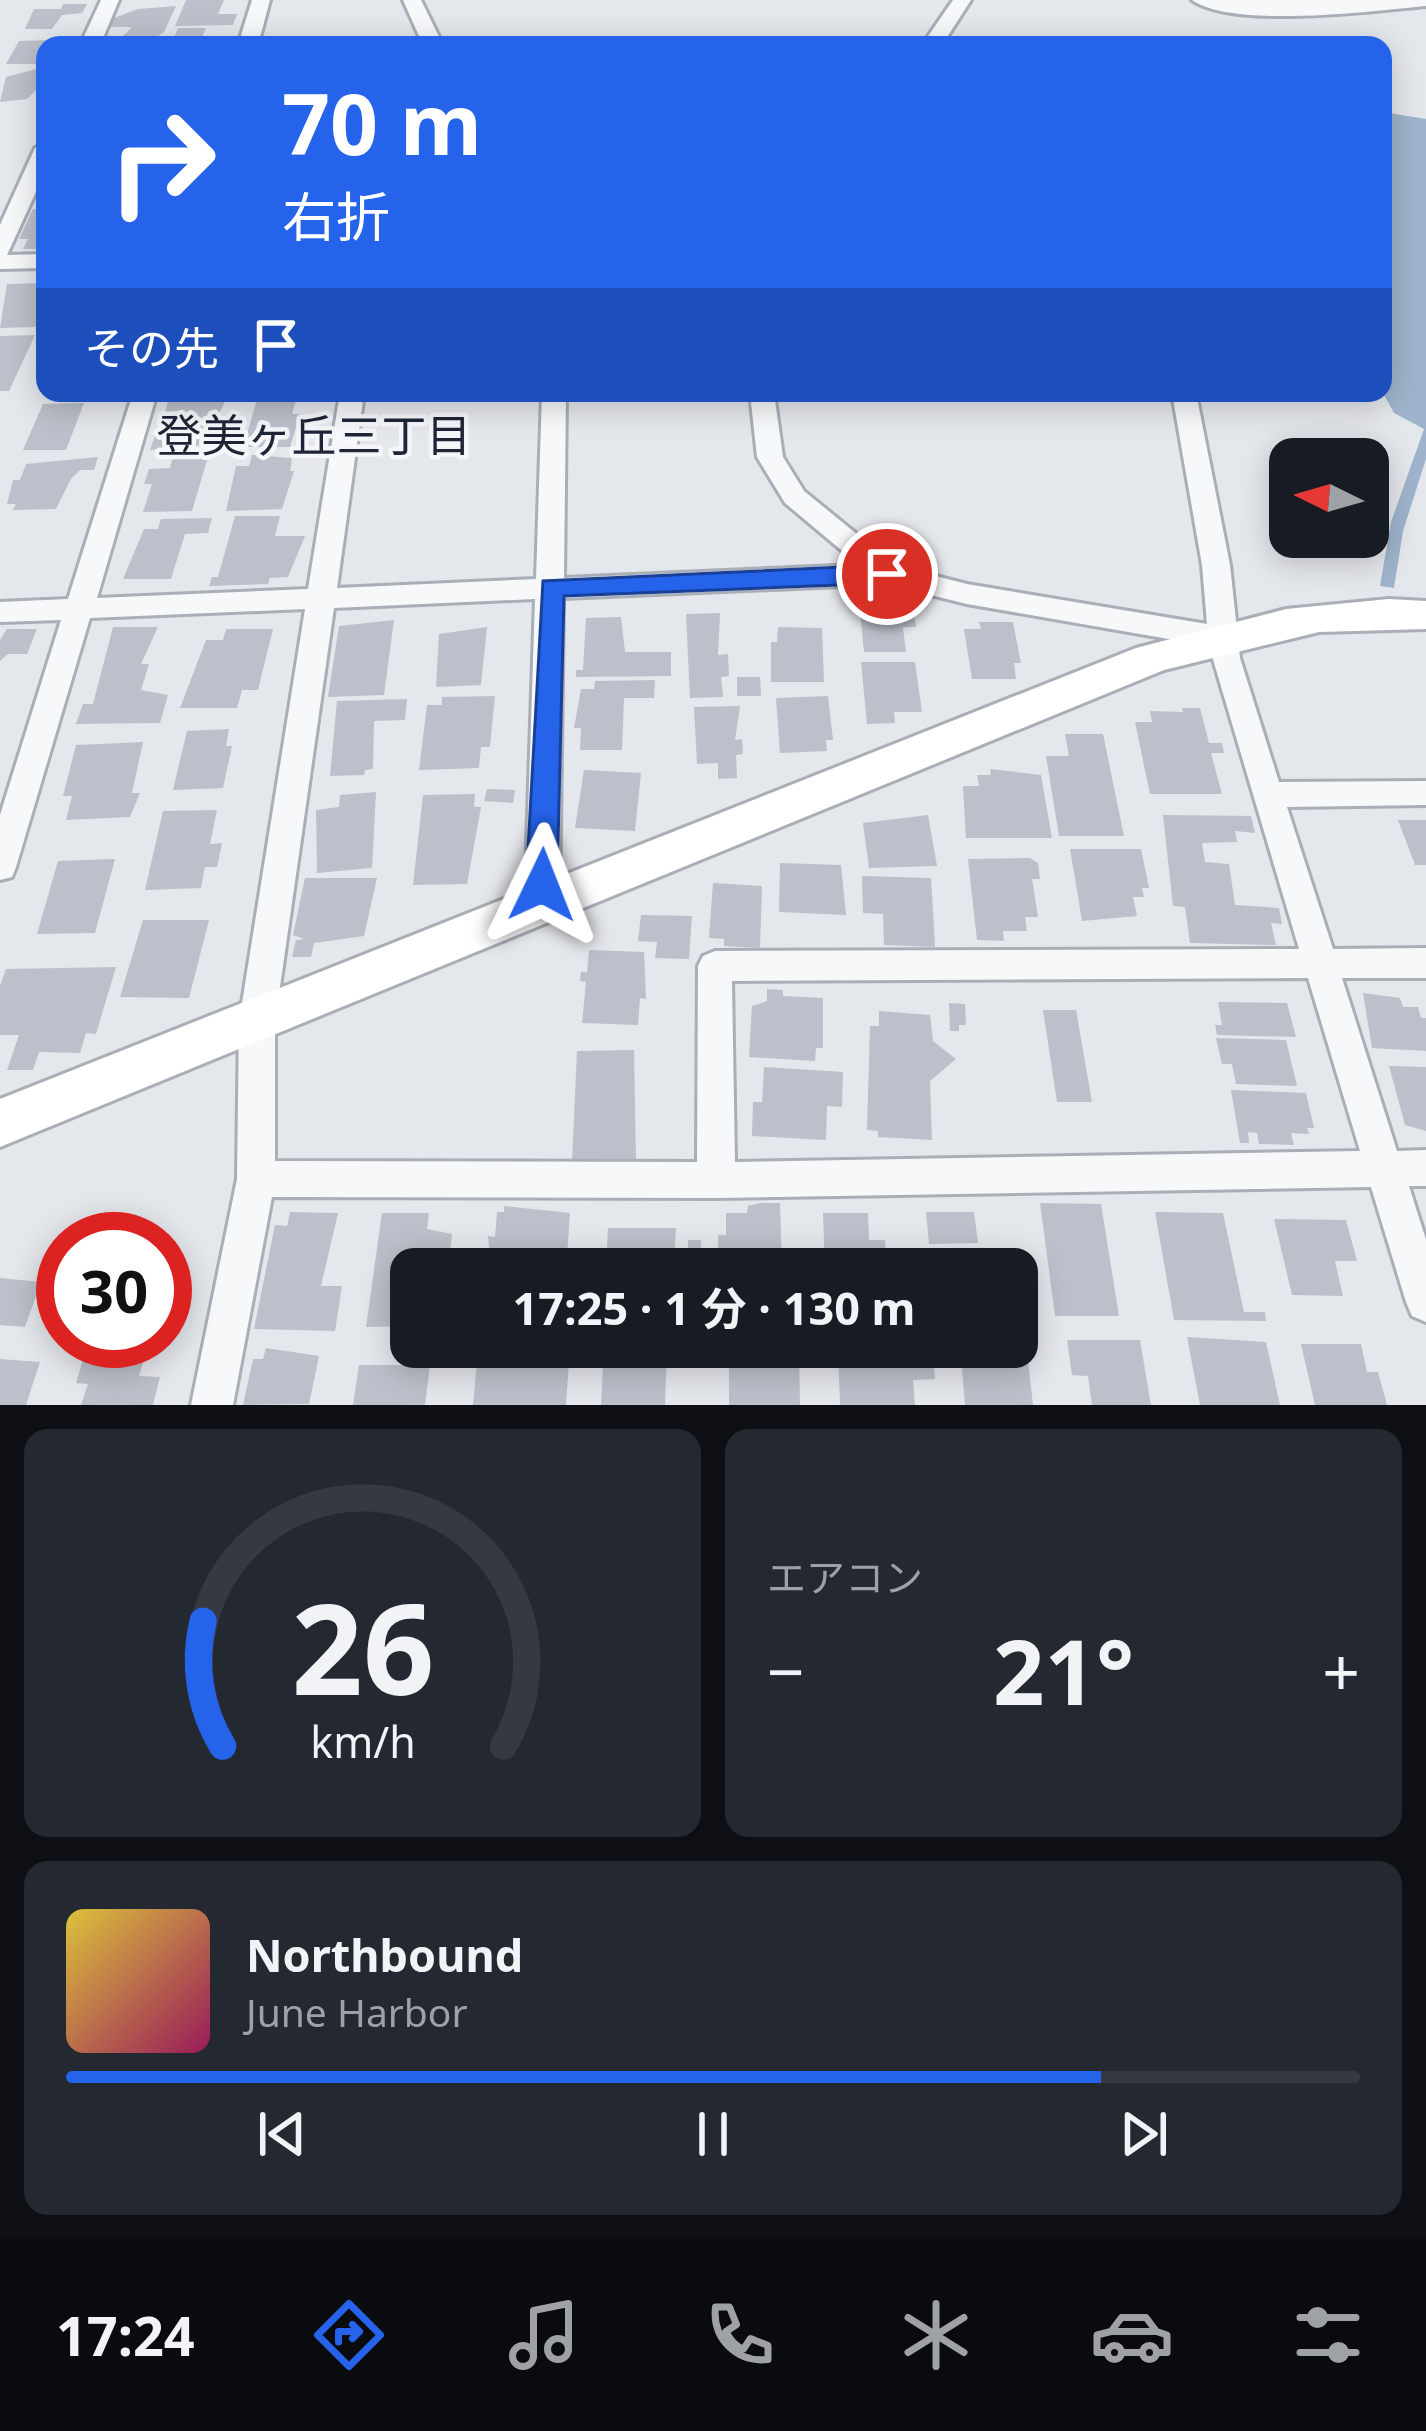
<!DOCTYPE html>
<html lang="ja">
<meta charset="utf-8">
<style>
:root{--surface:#171b24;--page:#242831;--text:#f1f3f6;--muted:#9ea1a6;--line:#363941;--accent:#2563eb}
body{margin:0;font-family:"Noto Sans","Noto Sans JP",sans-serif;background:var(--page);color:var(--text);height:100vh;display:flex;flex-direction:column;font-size:45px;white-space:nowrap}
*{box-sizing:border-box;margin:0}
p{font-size:39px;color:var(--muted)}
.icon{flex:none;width:66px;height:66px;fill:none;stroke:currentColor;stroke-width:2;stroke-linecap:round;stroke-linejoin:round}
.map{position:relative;height:1405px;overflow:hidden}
.side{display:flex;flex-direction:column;gap:24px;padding:24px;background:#0d0f14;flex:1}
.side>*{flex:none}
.hud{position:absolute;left:36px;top:36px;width:1356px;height:366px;border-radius:24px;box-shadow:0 6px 30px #0003;background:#2563eb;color:#fff;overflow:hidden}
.needle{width:78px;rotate:275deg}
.buttons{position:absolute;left:1269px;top:438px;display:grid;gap:24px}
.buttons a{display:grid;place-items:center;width:120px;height:120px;border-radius:24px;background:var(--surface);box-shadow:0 6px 30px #0003;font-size:60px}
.speed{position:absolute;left:36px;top:1212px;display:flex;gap:24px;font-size:60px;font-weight:700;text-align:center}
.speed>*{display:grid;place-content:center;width:156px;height:156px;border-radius:50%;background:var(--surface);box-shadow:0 6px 30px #0003;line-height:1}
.speed .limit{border:18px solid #d22;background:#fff;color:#111}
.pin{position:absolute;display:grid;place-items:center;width:102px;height:102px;color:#fff;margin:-51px;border:6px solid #fff;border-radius:50%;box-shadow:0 3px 12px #0007}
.me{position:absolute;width:132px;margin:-66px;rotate:2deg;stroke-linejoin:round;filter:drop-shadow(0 0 9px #0008)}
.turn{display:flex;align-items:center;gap:42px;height:252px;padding:0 48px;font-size:54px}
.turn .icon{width:156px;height:156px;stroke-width:2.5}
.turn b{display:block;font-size:84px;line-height:102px}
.then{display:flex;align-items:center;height:114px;padding:0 48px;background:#0003;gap:24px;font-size:45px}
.big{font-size:90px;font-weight:700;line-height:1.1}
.side .tile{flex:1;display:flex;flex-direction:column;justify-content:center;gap:18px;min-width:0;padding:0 42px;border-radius:24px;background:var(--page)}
.side .dial{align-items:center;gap:0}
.dial svg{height:312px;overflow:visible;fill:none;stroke:var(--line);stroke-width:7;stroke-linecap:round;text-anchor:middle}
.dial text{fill:var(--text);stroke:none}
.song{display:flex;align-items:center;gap:36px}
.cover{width:144px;height:144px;border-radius:18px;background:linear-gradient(135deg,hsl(50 70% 55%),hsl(330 70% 35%))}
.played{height:12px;border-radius:6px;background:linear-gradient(90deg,var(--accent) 80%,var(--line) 80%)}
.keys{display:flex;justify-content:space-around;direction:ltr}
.heat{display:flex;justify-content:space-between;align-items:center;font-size:66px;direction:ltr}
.side .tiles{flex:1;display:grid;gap:24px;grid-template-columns:1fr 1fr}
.tile:last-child{grid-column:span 2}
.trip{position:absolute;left:390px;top:1248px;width:648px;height:120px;border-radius:24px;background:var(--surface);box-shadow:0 6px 30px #0003;font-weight:700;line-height:120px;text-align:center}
.menu{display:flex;height:192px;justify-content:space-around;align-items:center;background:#090b0e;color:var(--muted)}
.menu .icon{width:84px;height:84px}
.menu .selected{color:var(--accent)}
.menu b{font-size:54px;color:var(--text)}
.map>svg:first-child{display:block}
.water{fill:#9fb4cc}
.building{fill:#bbc0ca}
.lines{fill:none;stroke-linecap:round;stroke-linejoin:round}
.street-casing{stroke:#a9aeb7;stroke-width:6}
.secondary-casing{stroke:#a9aeb7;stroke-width:6}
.street{fill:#f7f8fa;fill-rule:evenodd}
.secondary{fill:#fff;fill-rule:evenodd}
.route{fill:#2563eb;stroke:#184099;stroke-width:3}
.labels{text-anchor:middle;stroke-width:9;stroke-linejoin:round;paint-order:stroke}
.neighbourhood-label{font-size:45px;fill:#1d2536;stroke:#f4f6f9}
</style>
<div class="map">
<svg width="1426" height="1405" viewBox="0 0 1426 1405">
<rect width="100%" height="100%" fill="#e4e7ec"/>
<path class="water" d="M1383,112L1426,119V459L1403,531L1394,588L1380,586L1391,522L1424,429L1394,413L1383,393Z"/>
<path class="building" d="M186,0H224L218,14H237L233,25L175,26Z
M63,4H87L82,13L62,15L52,29H25L34,9H61Z
M176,6L164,32L154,39L114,45L132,27H110L114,18L138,9Z
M178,28H206L198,45H171Z
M54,40L45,45V57L38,64H6L19,41Z
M40,68H45V81L27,99L0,102L6,77Z
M33,209H45V249H23L28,239H19Z
M45,283V303L35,327L0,328L7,284Z
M35,335L9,391H0V336Z
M170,393H229L204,445L150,450L155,435H171L176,421H163Z
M257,400H296L292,414H300L290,447H243Z
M84,403L66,450H23L43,404Z
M252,455L292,458L290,471H294L282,509L226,511L236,466H249Z
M98,457L94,470H80L71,479L56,509L13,510L16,504H7L13,480H20L26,464Z
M173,457H208L192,511L143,512L152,484H144L149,469L170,468Z
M235,516H280L275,536H305L288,577L270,578L268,584L209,586L212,577H218Z
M212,518L208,533L185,534L171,579H123L144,529H158L161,519Z
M859,601H912L916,627H903L906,652H864Z
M720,613L718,655L728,654L729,676L721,677L723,697L690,698L686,614Z
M621,617L625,652H671V676L576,677V670H583L586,618Z
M394,620L384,695L328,697L339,626Z
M979,622H1013L1021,663H1014L1016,679H972L964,629H981Z
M113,627H158L141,664H149L141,690L168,695L160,723L76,724L83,704H93Z
M487,627L481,685L436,687L439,634Z
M778,627L822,628L824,682H771V642H777Z
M7,629H37L27,654H8L0,661V640Z
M226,629H273L258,690H242L237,708H180L206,640H223Z
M861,662H915L922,712H894L895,723L867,724Z
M737,677H760L761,696H737Z
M655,680L654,698H624L622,750H580L581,728H574L581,689H594L595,681Z
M495,696L490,747H481L479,768L419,770L427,705H442V697Z
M828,696L833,740H826L827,751L780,753L776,698Z
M407,699L405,720L374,721L373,769L365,770L364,775L330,776L337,701Z
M740,706L735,740L742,739L743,754L736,755L737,778L718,779V763L697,764L694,707Z
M1182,708H1200L1209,743H1222L1224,753H1211L1222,794H1150L1135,722H1152L1150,711L1183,712Z
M229,729L226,746H232L223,788L173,790L187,731Z
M1065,734H1103L1124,836H1059L1046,756H1069Z
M143,742L132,793H140L130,817L66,820L72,796H63L76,745Z
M990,769L1041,775L1052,838H966L963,786H979L977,775H991Z
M584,770L641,773L635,831L575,828Z
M487,789L515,790L513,803L484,801Z
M376,792L372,868L317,873L316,810L339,807L340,795Z
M475,794L474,807H481L467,884L413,885L423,795Z
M217,810L210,844L222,843L217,867H205L201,888L145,890L163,811Z
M928,815L937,866L869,868L863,823Z
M1163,815L1251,816L1255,833L1235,831L1237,842L1202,843L1205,862L1229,864L1235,905L1279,908L1282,924L1271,923L1276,945L1190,943L1185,907L1173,906Z
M1398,820H1426V865H1415Z
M1070,849H1141L1149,888H1142L1144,897H1133L1137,916L1082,921Z
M1030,858L1038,863L1040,879H1032L1038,917H1025L1027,931H1003L1004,941L977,940L968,859Z
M115,859L95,933L37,934L58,861Z
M780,863L841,865L846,915L779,912Z
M862,876L931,878L935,947L884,945L883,914L863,913Z
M305,878H377L364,936L314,943L311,957H292L296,940L304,939L293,935Z
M713,883L762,886L760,948L724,946V939L709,938Z
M641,915L692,916L689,959L655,958L657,942L638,941Z
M143,920H209L189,998L120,997Z
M589,950L644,952L646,999L640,998L638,1025L582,1023L586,982L580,981L581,972H587Z
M116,967L96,1034L86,1033L80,1053L39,1052L33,1070H7L19,1035H0V986L6,969Z
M767,989L783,990V996L823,998V1048H816L815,1061L749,1057L752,1006L767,1001Z
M1363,993L1400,998L1403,1007H1418L1421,1018H1426V1051L1372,1048Z
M1218,1002L1287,1003L1296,1037L1217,1035L1215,1025H1222Z
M949,1003L965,1004L966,1025H959V1031H950Z
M1043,1010H1076L1092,1102H1057Z
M879,1011L930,1015L933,1041L956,1059L930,1081L932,1140L878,1137V1131L867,1130L870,1026H879Z
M1216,1038L1286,1040L1297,1086L1236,1084L1232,1064H1222Z
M634,1050L636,1161L572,1162L577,1051Z
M1389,1066L1426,1067V1131L1405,1125Z
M764,1067L843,1072L842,1107L827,1106L826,1140L752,1136L753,1102H762Z
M1231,1090L1306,1093L1314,1128H1307L1309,1134L1291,1133L1294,1145L1259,1144L1257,1133L1248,1132L1249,1143H1240Z
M761,1203H780L782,1269H718V1235H726V1213H747L748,1206Z
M1040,1203L1101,1204L1119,1316H1055Z
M504,1206L570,1213L566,1269H491L488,1236L495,1237L497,1212H504Z
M290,1212L338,1213L321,1286H342L335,1331L254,1329L275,1225L287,1226Z
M926,1212H974L978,1243L929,1244Z
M1155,1212L1223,1213L1244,1312H1265L1266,1321L1174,1320Z
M382,1213H429L427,1229L452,1234L450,1252H438L436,1269H411V1326L366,1327Z
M823,1213H868L869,1240H885L887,1269H825Z
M1274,1219L1346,1220L1357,1261H1335L1343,1296L1292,1295Z
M608,1228H676L674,1265L606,1269Z
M688,1240H701L700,1269H688Z
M934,1254H1005L1007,1269H936Z
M0,1278L41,1282L25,1327L0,1325Z
M1187,1337L1266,1342L1280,1405H1200Z
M1067,1340H1140L1151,1405H1092L1088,1376L1072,1375Z
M1017,1343H1026L1033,1405H965L960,1347Z
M1301,1344H1361L1367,1372H1378L1387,1405H1315Z
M96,1347L147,1350L139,1376L160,1377L153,1405H81L88,1384L76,1383L84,1356H93Z
M491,1347L570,1348L566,1405H473L477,1361H490Z
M838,1347H932L935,1379L913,1380L915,1405H840Z
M266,1348L319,1356L309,1404L243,1405L253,1359H263Z
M604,1348H667L665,1405H601Z
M729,1350H799L800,1405H729Z
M0,1359L40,1362L26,1405H0Z
M359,1365H430L425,1405H353Z"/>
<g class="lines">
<g class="street-casing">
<path id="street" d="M101,0H119L100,45H80Z
M252,0H270L258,45H238Z
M403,0H421L443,45H423Z
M953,0H971L942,45H922Z
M1192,0H1426V6C1373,11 1233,29 1192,0Z
M45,142V172L7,255L45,254V268L0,269V225L35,148Z
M133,393H157L97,598L308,589L340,393H364L337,588L536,579L542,393H566L564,578L859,565L785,503L757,457L750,393H774L783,457L804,491L896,566L967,584L1207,624L1202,565L1172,393H1196L1230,565L1240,658L1279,782L1426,781V805L1287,807L1333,949L1426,948V978H1342L1397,1151L1426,1150V1186H1409L1426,1240V1322L1412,1316L1406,1302L1371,1187L716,1198L272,1197L233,1405H191L237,1179L239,1022L305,609L90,618L16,867L12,877L0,880V815L61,620L0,622V602L68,599ZM887,584L967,604L1209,646L1299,949L715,951L703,956L698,966L697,1162L275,1161V1022L334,608L535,599L525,907L530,917L542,921L554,917L559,907L563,598ZM1308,978L1360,1151L735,1162L732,981Z"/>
</g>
<g class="secondary-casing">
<path id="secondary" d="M1389,599L1426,601V629L1319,632L1164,670L0,1147V1099L1136,648L1286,609Z"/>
</g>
<use href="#street" class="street"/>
<use href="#secondary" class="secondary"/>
</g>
<path class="route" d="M887,565L899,574L887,583L564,596L557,885L552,894H531L526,885L543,581Z"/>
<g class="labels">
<g class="neighbourhood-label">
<text x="314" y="452">登美ヶ丘三丁目</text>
</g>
</g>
</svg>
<div class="buttons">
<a><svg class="needle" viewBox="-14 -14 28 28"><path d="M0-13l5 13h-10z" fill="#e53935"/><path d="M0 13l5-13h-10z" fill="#9ea1a6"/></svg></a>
</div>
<div class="speed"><div class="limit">30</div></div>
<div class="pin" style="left:887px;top:574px;background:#d93025"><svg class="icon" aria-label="arrive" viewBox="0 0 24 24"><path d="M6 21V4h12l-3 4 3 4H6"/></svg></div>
<svg class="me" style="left:542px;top:885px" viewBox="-20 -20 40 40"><path d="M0-17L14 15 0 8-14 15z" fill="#2563eb" stroke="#fff" stroke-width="4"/></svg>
<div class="trip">17:25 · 1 分 · 130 m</div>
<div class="hud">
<div class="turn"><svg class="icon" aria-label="right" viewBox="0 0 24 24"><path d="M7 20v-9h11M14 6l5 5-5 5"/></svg><div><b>70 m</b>右折</div></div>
<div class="then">その先<svg class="icon" aria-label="arrive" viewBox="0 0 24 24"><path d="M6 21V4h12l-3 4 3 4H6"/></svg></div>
</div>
</div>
<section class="side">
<div class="tiles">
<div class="tile dial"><svg viewBox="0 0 100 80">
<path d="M14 69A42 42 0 1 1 86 69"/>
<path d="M14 69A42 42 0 0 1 9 37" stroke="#2563eb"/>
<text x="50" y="56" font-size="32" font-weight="700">26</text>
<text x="50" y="72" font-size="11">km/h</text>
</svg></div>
<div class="tile"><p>エアコン</p>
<div class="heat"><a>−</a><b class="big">21°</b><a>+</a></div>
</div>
<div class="tile">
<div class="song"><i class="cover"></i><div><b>Northbound</b><p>June Harbor</p></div></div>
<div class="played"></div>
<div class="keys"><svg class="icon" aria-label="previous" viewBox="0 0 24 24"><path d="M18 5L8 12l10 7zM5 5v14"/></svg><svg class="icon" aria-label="pause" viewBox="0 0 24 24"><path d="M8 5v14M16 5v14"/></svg><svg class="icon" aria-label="next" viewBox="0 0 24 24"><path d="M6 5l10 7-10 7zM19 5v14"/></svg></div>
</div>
</div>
</section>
<nav class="menu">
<b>17:24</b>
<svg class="icon selected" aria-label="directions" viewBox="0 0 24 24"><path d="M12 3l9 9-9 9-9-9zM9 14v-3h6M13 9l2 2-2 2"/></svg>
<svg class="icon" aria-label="music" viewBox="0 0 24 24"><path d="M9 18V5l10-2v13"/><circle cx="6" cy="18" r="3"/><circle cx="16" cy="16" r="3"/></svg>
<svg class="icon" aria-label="phone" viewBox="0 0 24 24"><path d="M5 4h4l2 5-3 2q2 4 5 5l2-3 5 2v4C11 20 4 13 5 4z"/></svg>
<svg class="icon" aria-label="climate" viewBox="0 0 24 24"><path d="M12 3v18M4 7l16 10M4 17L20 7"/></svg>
<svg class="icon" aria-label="car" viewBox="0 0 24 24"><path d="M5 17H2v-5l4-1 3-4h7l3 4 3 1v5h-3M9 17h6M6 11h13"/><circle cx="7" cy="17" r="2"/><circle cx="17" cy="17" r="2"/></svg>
<svg class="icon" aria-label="filters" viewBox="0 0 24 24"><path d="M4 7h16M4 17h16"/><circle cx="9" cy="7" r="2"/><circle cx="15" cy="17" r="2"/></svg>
</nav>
